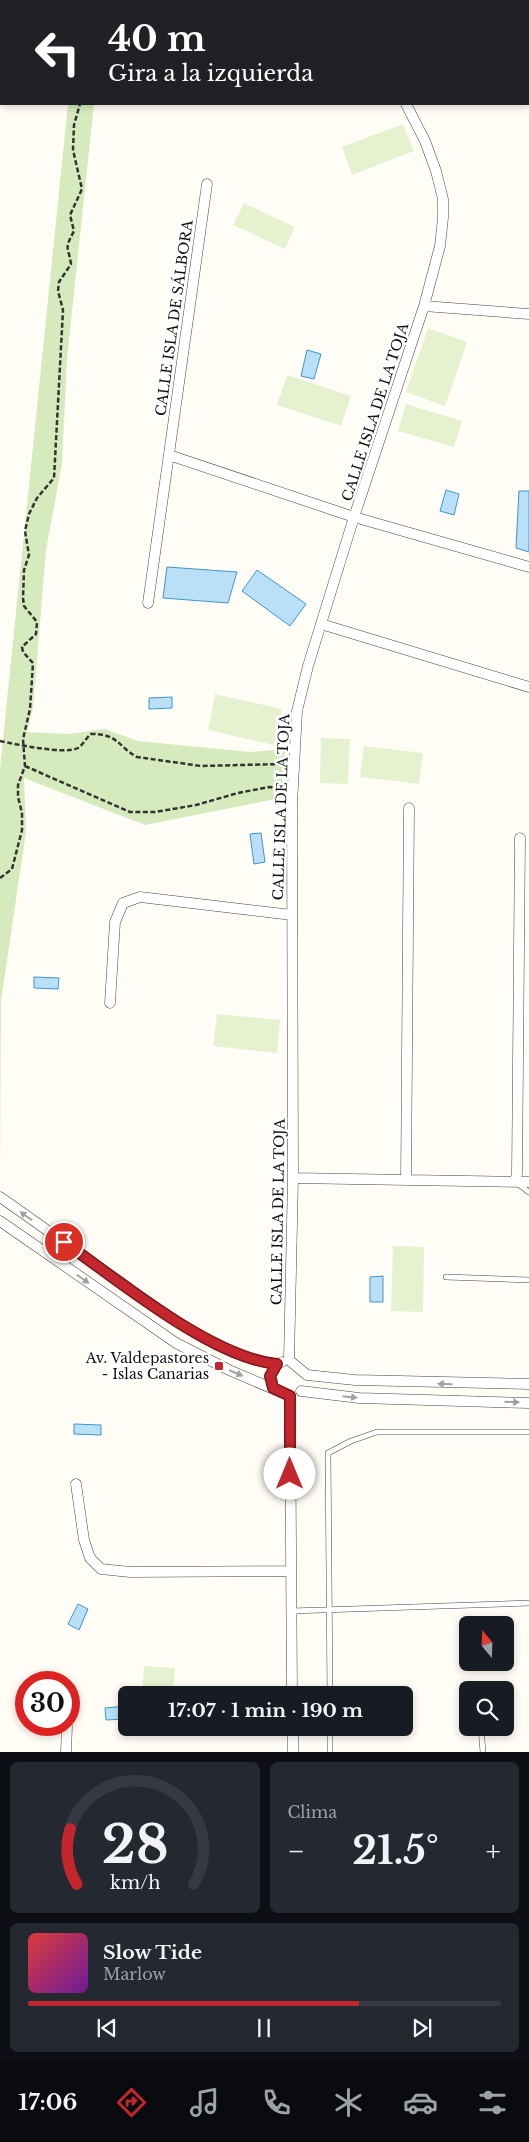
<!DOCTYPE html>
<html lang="es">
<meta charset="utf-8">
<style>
:root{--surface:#171b24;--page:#242831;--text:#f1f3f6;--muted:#9ea1a6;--line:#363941;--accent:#c4262e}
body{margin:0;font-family:"Libre Baskerville",serif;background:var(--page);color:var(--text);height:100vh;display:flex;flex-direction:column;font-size:19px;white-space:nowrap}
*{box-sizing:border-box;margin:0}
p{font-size:16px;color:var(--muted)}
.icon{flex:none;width:28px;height:28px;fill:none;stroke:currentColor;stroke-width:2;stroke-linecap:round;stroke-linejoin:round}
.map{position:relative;height:1752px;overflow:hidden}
.sheet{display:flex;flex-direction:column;gap:10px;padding:10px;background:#0d0f14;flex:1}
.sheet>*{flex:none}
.guide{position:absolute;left:0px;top:0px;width:530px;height:105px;box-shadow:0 2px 8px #0003;background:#202124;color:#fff;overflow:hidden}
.needle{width:32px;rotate:341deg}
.fabs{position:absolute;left:459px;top:1616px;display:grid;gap:10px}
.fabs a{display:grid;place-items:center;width:55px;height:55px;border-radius:8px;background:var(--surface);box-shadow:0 2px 8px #0003;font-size:25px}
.speed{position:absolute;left:15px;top:1671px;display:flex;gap:10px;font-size:25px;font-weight:700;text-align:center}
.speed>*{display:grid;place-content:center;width:65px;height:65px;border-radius:50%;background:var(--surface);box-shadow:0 2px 8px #0003;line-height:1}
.speed .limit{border:8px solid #d22;background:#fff;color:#111}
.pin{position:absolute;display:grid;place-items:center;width:42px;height:42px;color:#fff;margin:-21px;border:2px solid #fff;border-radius:50%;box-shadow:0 1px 5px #0007}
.me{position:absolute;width:55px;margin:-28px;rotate:0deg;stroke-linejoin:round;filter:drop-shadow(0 0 4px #0008)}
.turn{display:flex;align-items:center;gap:18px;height:105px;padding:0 25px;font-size:22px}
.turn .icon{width:65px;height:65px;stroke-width:2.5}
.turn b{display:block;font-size:35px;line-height:42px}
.big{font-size:38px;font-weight:700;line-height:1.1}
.sheet .widget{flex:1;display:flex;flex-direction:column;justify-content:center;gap:8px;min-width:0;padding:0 18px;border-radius:8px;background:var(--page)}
.sheet .dial{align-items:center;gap:0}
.dial svg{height:130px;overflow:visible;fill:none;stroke:var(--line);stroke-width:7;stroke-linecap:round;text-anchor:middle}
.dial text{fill:var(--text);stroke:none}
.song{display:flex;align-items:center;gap:15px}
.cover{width:60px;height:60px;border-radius:8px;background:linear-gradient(135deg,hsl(0 70% 55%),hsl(280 70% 35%))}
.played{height:5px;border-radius:2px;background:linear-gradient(90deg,var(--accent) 70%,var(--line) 70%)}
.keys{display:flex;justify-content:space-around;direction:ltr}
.heat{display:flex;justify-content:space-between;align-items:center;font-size:28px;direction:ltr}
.sheet .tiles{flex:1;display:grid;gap:10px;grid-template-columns:1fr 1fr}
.widget:last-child{grid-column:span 2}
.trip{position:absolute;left:118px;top:1686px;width:295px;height:50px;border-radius:8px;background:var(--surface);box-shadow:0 2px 8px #0003;font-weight:700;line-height:50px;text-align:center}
.dock{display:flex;height:80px;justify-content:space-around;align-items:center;background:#090b0e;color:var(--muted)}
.dock .icon{width:35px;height:35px}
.dock .selected{color:var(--accent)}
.dock b{font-size:22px;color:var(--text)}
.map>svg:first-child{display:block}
.green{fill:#d5ebbd}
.pitch{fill:#e6f2cf}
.water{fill:#b9e0f7;stroke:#3f96cf}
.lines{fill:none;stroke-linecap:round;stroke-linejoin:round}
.lane-casing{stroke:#444;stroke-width:6}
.street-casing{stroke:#444;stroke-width:11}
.path{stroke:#333;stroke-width:2.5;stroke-dasharray:5 2.5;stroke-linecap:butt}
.lane{stroke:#fff;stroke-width:5}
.street{stroke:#fff;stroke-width:10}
.oneway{fill:#a0a0a0}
.route-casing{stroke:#7f191e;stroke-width:12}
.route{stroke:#c4262e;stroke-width:9}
.poi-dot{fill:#c4262e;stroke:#fff;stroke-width:2}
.labels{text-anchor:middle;stroke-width:5;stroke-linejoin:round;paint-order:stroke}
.street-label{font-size:14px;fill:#111;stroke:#fff}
.poi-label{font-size:14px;fill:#111;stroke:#fff;text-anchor:end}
</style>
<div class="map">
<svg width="529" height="1752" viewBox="0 0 529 1752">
<rect width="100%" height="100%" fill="#fffdf5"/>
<path class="green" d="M68,104H94L67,359L62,464L46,550L33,708L27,732L69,734L105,729L138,741L250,752L285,749L281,798L145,825L24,778L26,832L1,1001L0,1177V769Z"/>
<path class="pitch" d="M403,124L414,151L352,175L342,147Z
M244,203L295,227L285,249L233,225Z
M428,328L467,342L445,406L406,392Z
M287,375L351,396L341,426L277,405Z
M406,404L462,421L454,447L398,431Z
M215,694L282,709L274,745L208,730Z
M321,738L350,739L348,784L320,783Z
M364,746L423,753L419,784L360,777Z
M217,1014L280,1020L277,1053L213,1046Z
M393,1246L424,1247L423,1312L391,1311Z
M144,1666L175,1668L173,1695H142Z"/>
<path class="water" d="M307,350L321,354L314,379L301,376Z
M446,490L459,494L454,515L440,511Z
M519,491H529V552L516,548Z
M167,567L237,572L228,603L163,598Z
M257,570L306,604L290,626L242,591Z
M172,697V708L149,709V698Z
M261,833L265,862L254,864L250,834Z
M34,977L59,978L58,989L34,988Z
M383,1276V1302H370V1277Z
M74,1424L101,1425V1435L74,1434Z
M78,1604L88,1609L79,1630L68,1624Z
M126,1706V1719L106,1720L105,1708Z"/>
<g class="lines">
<g class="lane-casing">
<path id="lane" d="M517,1183L529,1192
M446,1277L529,1280
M291,1611L529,1603
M330,1695L328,1453L351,1441L377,1432H529
M330,1728V1752
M481,1728L483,1752"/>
</g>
<g class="street-casing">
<path id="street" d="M276,0L278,1
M424,306L529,314
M169,455L354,517L529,567
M148,603L207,184
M321,624L529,687
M110,1003L115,922L123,903L140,897L292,915
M293,1178L529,1182
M406,1180L409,808
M515,1182L517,1174L520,838
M0,1197C39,1224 77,1252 116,1279C160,1310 222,1359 277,1364
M0,1221L176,1343L229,1370L290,1396
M289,1360L293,1178L292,804L297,711L308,666L354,517L424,306L440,246L443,218V199L436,171L425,141L406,104
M289,1360L307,1375
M307,1375L355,1380L529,1384
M273,1388L271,1375L277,1364L282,1362
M301,1391L359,1398L529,1403
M290,1396L292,1695
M76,1484L84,1540L90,1558L101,1569L130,1572L290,1571
M293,1728V1752
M66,1752L67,1726"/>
</g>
<path class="path" d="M97,1L98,0
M0,741C15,744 65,755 78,748C83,745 86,738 91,734C119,734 117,746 137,757L201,766L283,764
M25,766L130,812H155L196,805L238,793L269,787L281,788
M0,878L12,869L22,830V813L18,797V785L25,766L23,739L30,709L33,663L23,652L22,647L36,634L37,622L24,606L23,598L24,570L29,555L25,531L29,514L37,498L54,478L63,310L58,291L59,282L71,264C68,245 64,250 74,231L70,215L82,189L73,150L74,125L80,104"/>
<use href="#lane" class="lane"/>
<use href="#street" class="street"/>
</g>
<defs><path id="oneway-solid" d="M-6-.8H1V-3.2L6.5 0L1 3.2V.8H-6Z" transform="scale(1.25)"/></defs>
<g class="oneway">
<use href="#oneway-solid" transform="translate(26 1216) rotate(-145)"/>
<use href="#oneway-solid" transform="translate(83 1279) rotate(35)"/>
<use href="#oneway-solid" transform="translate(236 1373) rotate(23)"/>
<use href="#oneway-solid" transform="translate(445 1384) rotate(-178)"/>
<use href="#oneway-solid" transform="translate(350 1397) rotate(6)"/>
<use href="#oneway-solid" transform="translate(512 1402) rotate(2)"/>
</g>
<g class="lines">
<g class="route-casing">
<path id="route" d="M64,1242C118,1280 212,1358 277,1364L270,1376L273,1388L290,1396V1474"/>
</g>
<use href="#route" class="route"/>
</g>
<rect class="poi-dot" x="214" y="1361" width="10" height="10" rx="2.5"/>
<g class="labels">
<g class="street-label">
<text transform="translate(174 318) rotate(-82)" y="5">CALLE ISLA DE SÁLBORA</text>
<text transform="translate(375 412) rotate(-72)" y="5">CALLE ISLA DE LA TOJA</text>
<text transform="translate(281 807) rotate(-88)" y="5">CALLE ISLA DE LA TOJA</text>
<text transform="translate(278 1212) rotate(-89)" y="5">CALLE ISLA DE LA TOJA</text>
</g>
<g class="poi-label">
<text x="209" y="1363">Av. Valdepastores<tspan x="209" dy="16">- Islas Canarias</tspan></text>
</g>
</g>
</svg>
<div class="fabs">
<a><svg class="needle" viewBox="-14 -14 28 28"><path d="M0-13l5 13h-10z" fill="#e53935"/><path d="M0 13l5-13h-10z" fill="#9ea1a6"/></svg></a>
<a><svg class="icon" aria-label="search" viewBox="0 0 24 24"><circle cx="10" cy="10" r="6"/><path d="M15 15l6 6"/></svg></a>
</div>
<div class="speed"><div class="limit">30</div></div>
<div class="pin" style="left:64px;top:1242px;background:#d93025"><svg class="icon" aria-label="arrive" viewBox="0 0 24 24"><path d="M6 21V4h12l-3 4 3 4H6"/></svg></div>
<svg class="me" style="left:290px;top:1474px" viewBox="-20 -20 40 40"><circle r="19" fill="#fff"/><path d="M0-13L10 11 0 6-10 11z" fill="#c4262e"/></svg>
<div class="trip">17:07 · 1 min · 190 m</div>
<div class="guide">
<div class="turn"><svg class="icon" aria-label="left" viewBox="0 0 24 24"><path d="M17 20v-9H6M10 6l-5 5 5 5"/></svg><div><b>40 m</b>Gira a la izquierda</div></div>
</div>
</div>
<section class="sheet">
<div class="tiles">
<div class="widget dial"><svg viewBox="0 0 100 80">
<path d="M14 69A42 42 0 1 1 86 69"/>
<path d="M14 69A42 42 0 0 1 10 35" stroke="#c4262e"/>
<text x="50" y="56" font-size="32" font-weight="700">28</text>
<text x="50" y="72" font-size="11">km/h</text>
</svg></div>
<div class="widget"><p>Clima</p>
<div class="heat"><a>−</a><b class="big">21.5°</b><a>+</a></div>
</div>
<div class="widget">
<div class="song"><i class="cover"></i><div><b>Slow Tide</b><p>Marlow</p></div></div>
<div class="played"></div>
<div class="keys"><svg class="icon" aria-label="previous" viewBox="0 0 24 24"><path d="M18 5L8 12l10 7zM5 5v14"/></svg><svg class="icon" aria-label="pause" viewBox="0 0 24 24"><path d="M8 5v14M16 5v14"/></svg><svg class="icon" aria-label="next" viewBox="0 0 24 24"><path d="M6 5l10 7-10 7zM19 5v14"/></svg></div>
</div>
</div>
</section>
<nav class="dock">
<b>17:06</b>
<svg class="icon selected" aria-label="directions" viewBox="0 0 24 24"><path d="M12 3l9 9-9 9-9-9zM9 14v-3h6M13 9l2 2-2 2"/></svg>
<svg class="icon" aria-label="music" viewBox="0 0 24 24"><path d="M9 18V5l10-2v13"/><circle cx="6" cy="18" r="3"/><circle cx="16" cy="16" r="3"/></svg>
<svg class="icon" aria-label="phone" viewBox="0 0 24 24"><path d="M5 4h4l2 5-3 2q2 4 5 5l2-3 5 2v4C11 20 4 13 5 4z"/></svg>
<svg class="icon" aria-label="climate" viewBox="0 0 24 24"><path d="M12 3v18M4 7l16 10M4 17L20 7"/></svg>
<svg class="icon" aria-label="car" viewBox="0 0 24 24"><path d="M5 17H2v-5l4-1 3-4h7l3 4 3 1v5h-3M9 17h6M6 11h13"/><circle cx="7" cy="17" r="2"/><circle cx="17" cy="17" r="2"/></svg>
<svg class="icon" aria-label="filters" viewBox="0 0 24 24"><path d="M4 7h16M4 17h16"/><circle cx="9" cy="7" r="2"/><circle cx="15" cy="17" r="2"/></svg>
</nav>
